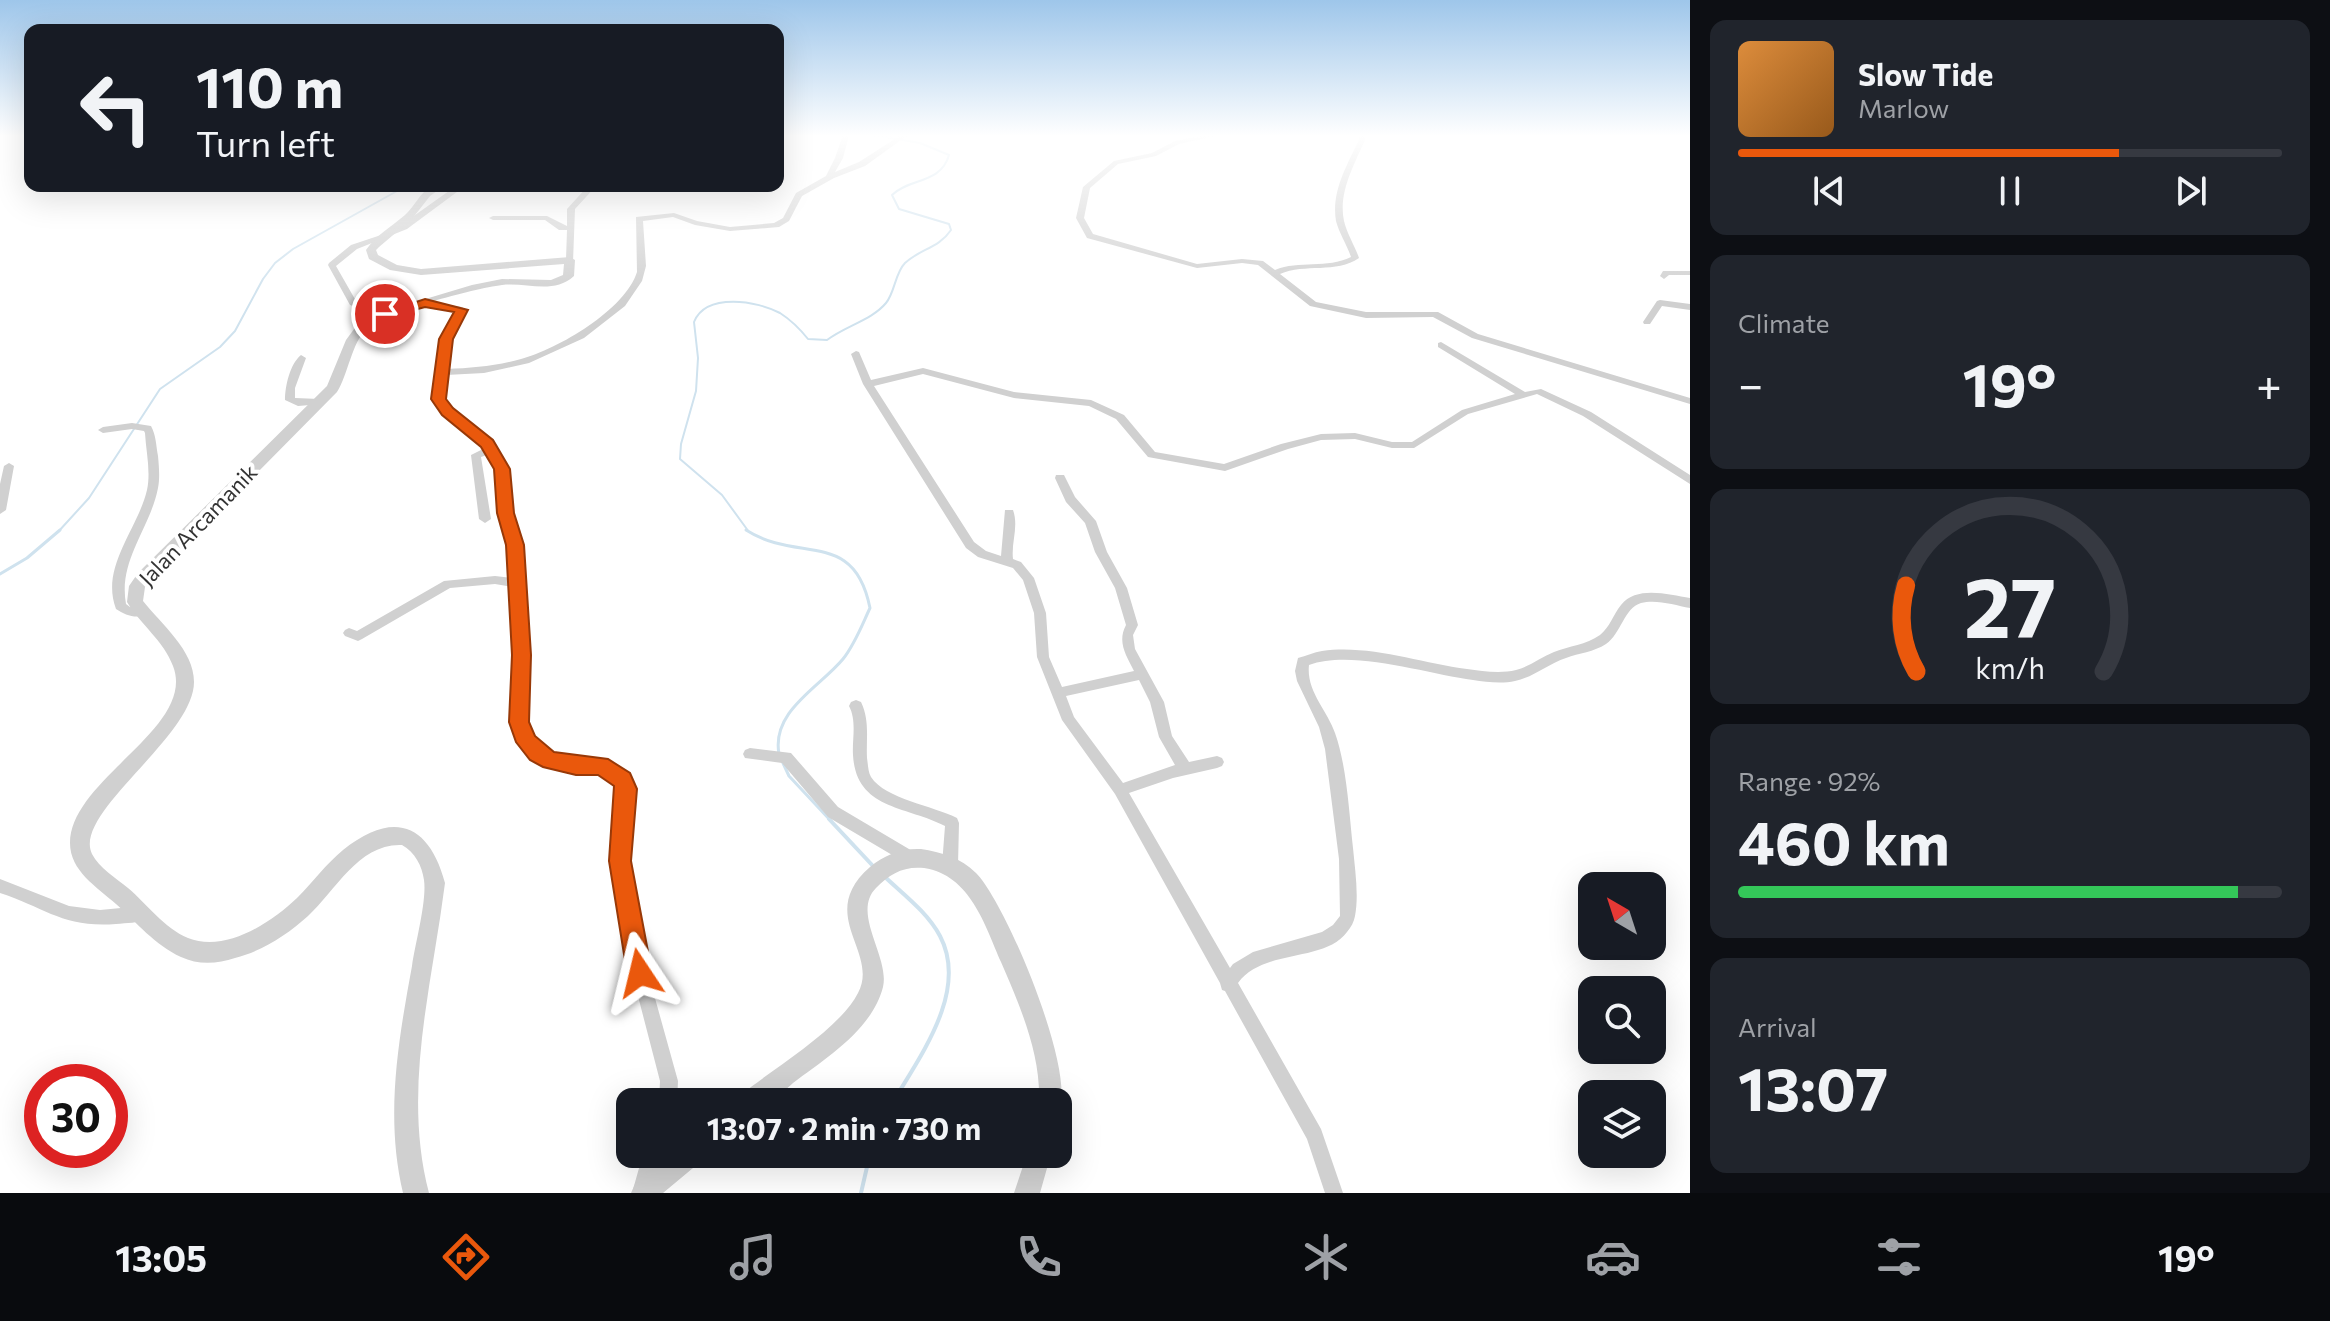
<!DOCTYPE html>
<meta charset="utf-8">
<style>
:root{--surface:#171b24;--page:#20242c;--text:#f1f3f6;--muted:#9ea1a6;--line:#363941;--accent:#ea580c}
body{margin:0;font-family:Commissioner,sans-serif;background:var(--page);color:var(--text);height:100vh;display:flex;flex-direction:column;font-size:30px;white-space:nowrap}
*{box-sizing:border-box;margin:0}
p{font-size:26px;color:var(--muted)}
.icon{flex:none;width:44px;height:44px;fill:none;stroke:currentColor;stroke-width:2;stroke-linecap:round;stroke-linejoin:round}
.map{position:relative;flex:1;overflow:hidden}
.side{display:flex;flex-direction:column;gap:20px;padding:20px;background:#0d0f14;width:640px}
.side>*{flex:none}
.banner{position:absolute;left:24px;top:24px;width:760px;height:168px;border-radius:16px;box-shadow:0 8px 32px #0002;background:#171b24;color:var(--text);overflow:hidden}
.needle{width:52px;rotate:321deg}
.tools{position:absolute;left:1578px;top:872px;display:grid;gap:16px}
.tools a{display:grid;place-items:center;width:88px;height:88px;border-radius:16px;background:var(--surface);box-shadow:0 8px 32px #0002;font-size:40px}
.speed{position:absolute;left:24px;top:1064px;display:flex;gap:16px;font-size:40px;font-weight:700;text-align:center}
.speed>*{display:grid;place-content:center;width:104px;height:104px;border-radius:50%;background:var(--surface);box-shadow:0 8px 32px #0002;line-height:1}
.speed .limit{border:12px solid #d22;background:#fff;color:#111}
.pin{position:absolute;display:grid;place-items:center;width:68px;height:68px;color:#fff;margin:-34px;border:4px solid #fff;border-radius:50%;box-shadow:0 2px 8px #0007}
.me{position:absolute;width:88px;margin:-44px;rotate:350deg;stroke-linejoin:round;filter:drop-shadow(0 0 6px #0008)}
.turn{display:flex;align-items:center;gap:28px;height:168px;padding:0 40px;font-size:36px}
.turn .icon{width:104px;height:104px;stroke-width:2.5}
.turn b{display:block;font-size:56px;line-height:68px}
.big{font-size:60px;font-weight:700;line-height:1.1}
.side .widget{flex:1;display:flex;flex-direction:column;justify-content:center;gap:12px;min-width:0;padding:0 28px;border-radius:16px;background:var(--page)}
.side .dial{align-items:center;gap:0}
.dial svg{height:208px;overflow:visible;fill:none;stroke:var(--line);stroke-width:7;stroke-linecap:round;text-anchor:middle}
.dial text{fill:var(--text);stroke:none}
.song{display:flex;align-items:center;gap:24px}
.cover{width:96px;height:96px;border-radius:12px;background:linear-gradient(135deg,hsl(30 70% 55%),hsl(30 70% 35%))}
.played{height:8px;border-radius:4px;background:linear-gradient(90deg,var(--accent) 70%,var(--line) 70%)}
.keys{display:flex;justify-content:space-around;direction:ltr}
.heat{display:flex;justify-content:space-between;align-items:center;font-size:44px;direction:ltr}
.charge{height:12px;border-radius:6px;background:linear-gradient(90deg,#34c759 92%,var(--line) 0)}
.trip{position:absolute;left:616px;top:1088px;width:456px;height:80px;border-radius:16px;background:var(--surface);box-shadow:0 8px 32px #0002;font-weight:700;line-height:80px;text-align:center}
.menu{display:flex;height:128px;justify-content:space-around;align-items:center;background:#090b0e;color:var(--muted)}
.menu .icon{width:56px;height:56px}
.menu .active{color:var(--accent)}
.menu b{font-size:36px;color:var(--text)}
main{display:flex;flex:1;min-height:0}
.map>svg:first-child{display:block}
.lines{fill:none;stroke-linecap:round;stroke-linejoin:round}
.stream-far2{stroke:#cfe2ee;stroke-width:2}
.stream-far1{stroke:#cfe2ee;stroke-width:3}
.stream{stroke:#cfe2ee;stroke-width:4}
.minor{fill:#d0d0d0;fill-rule:evenodd}
.tertiary{fill:#d0d0d0;fill-rule:evenodd}
.route{fill:#ea580c;stroke:#983908;stroke-width:2}
.labels{text-anchor:middle;stroke-width:8;stroke-linejoin:round;paint-order:stroke}
.street-label{font-size:22px;fill:#333;stroke:#fff}
</style>
<main>
<div class="map">
<svg width="1690" height="1193" viewBox="0 0 1690 1193">
<rect width="100%" height="100%" fill="#fff"/>
<g class="lines">
<path class="stream-far2" d="M58,532L89,498L160,389L220,347L235,331L263,279L275,263L293,249L406,186
M749,532L722,495L680,459L681,444L696,391L698,358L694,322C706,292 758,301 780,313C791,320 800,329 808,339L827,340C845,326 872,320 886,303C895,292 895,273 905,263C920,249 939,248 951,230L949,224L899,209L892,195C909,178 941,184 949,155L920,143L874,135"/>
<path class="stream-far1" d="M746,530C799,564 854,528 870,608C862,625 855,644 843,659C820,687 771,711 779,754
M0,574L27,558L60,530
M782,761L789,776L831,821"/>
<path class="stream" d="M829,819L873,866
M885,877C904,895 927,912 940,936C969,991 920,1056 893,1102
M861,1193L870,1154"/>
<path class="minor" d="M843,135H849L843,158L835,172L859,162L901,135H908L865,166L834,178L802,196L789,221L779,227L730,231L695,225L673,217L643,221L646,266L642,281L625,306L584,338L529,363L484,373L446,375L443,399L448,407L496,447L503,458L507,470L511,508L520,544L526,596L528,661L525,711L529,734L543,749L552,754L593,760L611,765L623,772L633,789L628,861L648,973L678,1081L677,1102H659L660,1081L632,973L612,861L619,790C604,768 581,772 558,767C499,755 514,706 515,661C516,636 515,611 513,587L495,584L450,588L362,639L358,641L345,636L343,633L345,630L349,628L357,631L444,581L495,576L512,578L509,544L500,508L497,470L490,454L481,457L491,519L485,523L479,519L471,455L485,448L449,420L433,399L441,339L457,312L422,305V301L462,307L466,310L451,339L447,369C472,368 496,366 521,359C558,349 625,310 637,272L636,217L674,213L697,221L730,227L774,223L783,218L796,193L826,176L835,158Z
M1206,135H1220L1179,144L1156,156L1118,164L1090,188L1084,218L1093,234L1197,264L1242,259L1263,261L1275,270C1299,260 1327,269 1351,257C1347,245 1339,233 1336,221C1331,192 1347,165 1359,140V135H1365V140C1354,165 1338,193 1344,221C1347,234 1355,246 1359,258C1336,274 1305,263 1280,274L1316,302L1366,312H1438L1478,334L1690,398V404L1472,338L1433,317L1366,318L1310,306L1258,265L1242,263L1197,268L1087,238L1076,218L1083,187L1114,161L1152,153L1175,141Z
M456,186H465L407,229L357,249L336,266L356,301L389,314L385,317L350,305L328,265L329,263L351,245L387,233V230L401,225Z
M588,186H596L575,209L573,262L566,260L567,230H559L545,220H493L489,218L493,216H547L567,226V209Z
M1663,271H1690V275H1669L1664,279L1660,276Z
M1660,300L1690,304V310L1662,306L1650,324H1644L1643,322L1657,301Z
M1441,342L1525,392L1541,389L1591,412L1690,475V484L1583,416L1537,394L1468,414L1414,448H1392L1355,439L1321,440L1288,449L1225,471L1148,457L1116,419L1089,406L1014,398L923,374L874,386L974,542L986,551L1001,556L1005,510H1013C1019,527 1011,542 1013,559L1021,562L1034,578L1046,613L1049,657L1062,687L1134,671C1126,655 1117,642 1126,625L1115,588L1095,552L1085,523L1066,502L1055,478L1056,475H1064L1075,497L1096,521L1107,552L1127,588L1138,625L1133,635L1135,649L1164,702L1172,736L1189,762L1217,756L1222,758L1224,762L1222,766L1217,768L1173,778L1129,793L1230,968L1233,964L1253,952L1322,932L1333,925L1340,916L1339,859L1325,749L1319,727L1297,681L1295,671L1298,658C1306,656 1314,652 1322,651C1369,644 1420,663 1467,669C1482,671 1500,674 1516,670C1529,667 1541,657 1554,652C1569,646 1586,645 1600,635C1610,627 1613,615 1621,605C1637,585 1669,595 1690,598V608C1675,605 1656,599 1641,603C1624,608 1621,634 1606,644C1594,652 1579,653 1566,658C1548,664 1534,677 1515,681C1502,684 1486,682 1473,680C1427,674 1352,649 1309,665C1306,691 1327,710 1335,733C1347,767 1349,812 1353,848C1355,870 1359,895 1355,916C1354,922 1351,927 1347,932C1324,963 1264,948 1238,983L1321,1129L1343,1193H1325L1307,1139L1225,991L1222,990L1220,983L1115,794L1062,720L1037,657L1034,613L1023,580L1013,568L978,557L966,548L863,384L851,354L856,351L859,352L871,380L923,368L1014,392L1091,400L1124,415L1155,452L1224,464L1281,444L1321,434L1355,433L1392,442H1412L1462,410L1515,394L1438,347V343ZM1139,680L1150,702L1159,737L1175,765L1123,783L1074,717L1066,696Z
M301,355L306,358L295,388V398L319,399L322,400V404L298,406L285,400C285,386 290,364 301,355Z
M132,423L151,426C156,435 156,445 158,456C159,467 160,478 158,488C150,529 118,560 126,604L130,607L146,609L148,612L146,615C135,619 125,615 116,609C100,567 138,529 147,490C151,471 146,452 145,433L144,431L132,429L103,433L98,430L103,427Z
M9,463L14,466L6,510L0,514V484L4,466Z
M856,700L861,702C870,721 866,738 867,758C868,764 868,772 871,777C885,799 934,806 957,818L959,823L958,865L955,870L950,872L945,870L942,865L945,826C907,806 856,810 853,755C852,739 857,721 849,706L851,702Z
M750,748L791,753L838,807L914,852L916,857L914,862L909,864L904,862L828,817L782,763L745,758L743,754L745,750Z
M0,879L69,906L100,910L142,906L148,909L150,914L148,919C138,923 127,923 116,924C63,928 46,908 0,893Z
M643,1154H661L650,1193H632Z"/>
<path class="tertiary" d="M431,186H444L430,196L412,219L379,247L376,250L378,255L397,265L421,269L570,257L575,260L574,276C553,295 527,282 502,285C472,289 388,311 366,330C352,342 348,375 337,392L150,581L145,587L143,601C161,624 194,650 194,682C194,737 72,813 92,854C99,868 116,878 128,888C147,904 164,928 188,938C225,953 271,923 297,898C313,882 326,864 343,850C393,810 429,823 445,883C432,986 402,1090 429,1193H403C385,1117 398,1042 412,966C415,944 427,901 424,880C422,866 415,852 402,845C359,843 336,890 308,916C287,935 262,951 235,958C217,964 198,965 181,957C155,945 137,923 116,904C97,887 70,871 70,843C70,779 197,728 173,666C164,641 140,624 127,602L129,586L138,573L327,386L346,340L357,325L402,306L472,285L502,279L551,280L563,275L564,264L421,275L390,270L369,259L366,250C376,235 391,227 405,215C415,206 419,194 431,186Z
M921,849C941,852 961,858 976,873C1006,903 1076,1071 1059,1110L1058,1102H1039C1041,1054 1020,1006 1001,962C985,925 970,875 924,868C903,866 890,874 876,888C851,913 890,957 883,987C872,1030 826,1058 793,1083C786,1089 777,1099 769,1102C761,1105 747,1102 738,1102L742,1094C774,1068 840,1029 858,993C880,952 815,915 870,867C884,855 902,848 921,849Z
M671,1154H702L699,1163L663,1193H631L635,1184Z
M1027,1154H1051L1040,1193H1014Z"/>
</g>
<linearGradient id="sky" x2="0" y2="1"><stop stop-color="#9ec6ea"/><stop offset="0.45" stop-color="#fff"/><stop offset="1" stop-color="#fff" stop-opacity="0"/></linearGradient>
<rect width="1690" height="302" fill="url(#sky)"/>
<path class="route" d="M425,299L468,310L453,339L446,399L453,408L493,440L510,469L514,513L524,545L531,655L529,722L535,736L554,752L608,759L630,773L637,789L631,861L652,973L649,982L640,985L631,982L627,973L609,861L614,786L598,775H576L543,767L530,760L516,742L509,722L512,655L506,545L497,513L494,469L481,447L442,415L431,399L439,339L454,312L425,307L385,318L379,314Z"/>
<g class="labels">
<g class="street-label">
<text transform="translate(198 525) rotate(-46)" y="8">Jalan Arcamanik</text>
</g>
</g>
</svg>
<div class="tools">
<a><svg class="needle" viewBox="-14 -14 28 28"><path d="M0-13l5 13h-10z" fill="#e53935"/><path d="M0 13l5-13h-10z" fill="#9ea1a6"/></svg></a>
<a><svg class="icon" aria-label="search" viewBox="0 0 24 24"><circle cx="10" cy="10" r="6"/><path d="M15 15l6 6"/></svg></a>
<a><svg class="icon" aria-label="layers" viewBox="0 0 24 24"><path d="M12 4l9 5-9 5-9-5zM3 14l9 5 9-5"/></svg></a>
</div>
<div class="speed"><div class="limit">30</div></div>
<div class="pin" style="left:385px;top:314px;background:#d93025"><svg class="icon" aria-label="arrive" viewBox="0 0 24 24"><path d="M6 21V4h12l-3 4 3 4H6"/></svg></div>
<svg class="me" style="left:640px;top:973px" viewBox="-20 -20 40 40"><path d="M0-17L14 15 0 8-14 15z" fill="#ea580c" stroke="#fff" stroke-width="4"/></svg>
<div class="trip">13:07 · 2 min · 730 m</div>
<div class="banner">
<div class="turn"><svg class="icon" aria-label="left" viewBox="0 0 24 24"><path d="M17 20v-9H6M10 6l-5 5 5 5"/></svg><div><b>110 m</b>Turn left</div></div>
</div>
</div>
<section class="side">
<div class="widget">
<div class="song"><i class="cover"></i><div><b>Slow Tide</b><p>Marlow</p></div></div>
<div class="played"></div>
<div class="keys"><svg class="icon" aria-label="previous" viewBox="0 0 24 24"><path d="M18 5L8 12l10 7zM5 5v14"/></svg><svg class="icon" aria-label="pause" viewBox="0 0 24 24"><path d="M8 5v14M16 5v14"/></svg><svg class="icon" aria-label="next" viewBox="0 0 24 24"><path d="M6 5l10 7-10 7zM19 5v14"/></svg></div>
</div>
<div class="widget"><p>Climate</p>
<div class="heat"><a>−</a><b class="big">19°</b><a>+</a></div>
</div>
<div class="widget dial"><svg viewBox="0 0 100 80">
<path d="M14 69A42 42 0 1 1 86 69"/>
<path d="M14 69A42 42 0 0 1 10 36" stroke="#ea580c"/>
<text x="50" y="56" font-size="32" font-weight="700">27</text>
<text x="50" y="72" font-size="11">km/h</text>
</svg></div>
<div class="widget"><p>Range · 92%</p><b class="big">460 km</b><div class="charge"></div></div>
<div class="widget"><p>Arrival</p><b class="big">13:07</b></div>
</section>
</main>
<nav class="menu">
<b>13:05</b>
<svg class="icon active" aria-label="directions" viewBox="0 0 24 24"><path d="M12 3l9 9-9 9-9-9zM9 14v-3h6M13 9l2 2-2 2"/></svg>
<svg class="icon" aria-label="music" viewBox="0 0 24 24"><path d="M9 18V5l10-2v13"/><circle cx="6" cy="18" r="3"/><circle cx="16" cy="16" r="3"/></svg>
<svg class="icon" aria-label="phone" viewBox="0 0 24 24"><path d="M5 4h4l2 5-3 2q2 4 5 5l2-3 5 2v4C11 20 4 13 5 4z"/></svg>
<svg class="icon" aria-label="climate" viewBox="0 0 24 24"><path d="M12 3v18M4 7l16 10M4 17L20 7"/></svg>
<svg class="icon" aria-label="car" viewBox="0 0 24 24"><path d="M5 17H2v-5l4-1 3-4h7l3 4 3 1v5h-3M9 17h6M6 11h13"/><circle cx="7" cy="17" r="2"/><circle cx="17" cy="17" r="2"/></svg>
<svg class="icon" aria-label="filters" viewBox="0 0 24 24"><path d="M4 7h16M4 17h16"/><circle cx="9" cy="7" r="2"/><circle cx="15" cy="17" r="2"/></svg>
<b>19°</b>
</nav>
